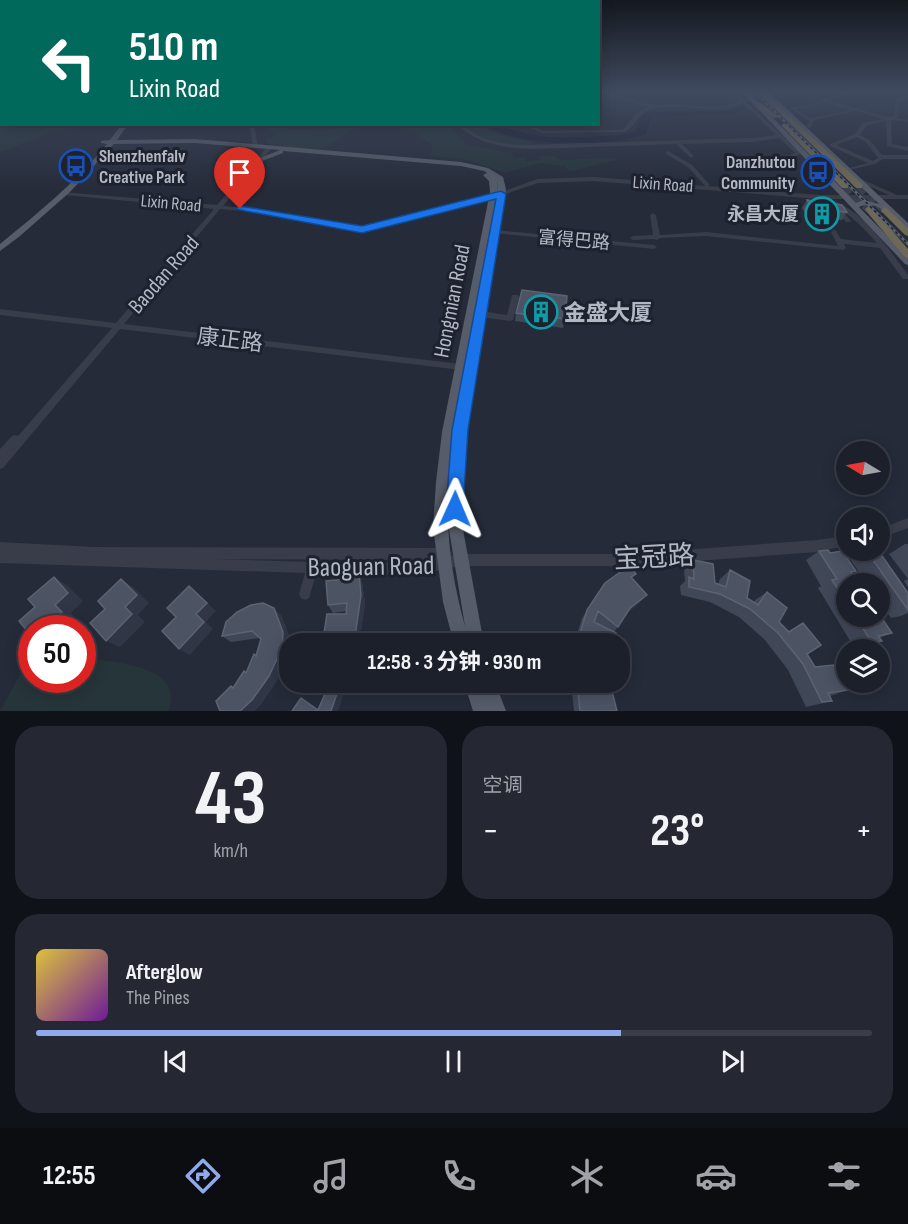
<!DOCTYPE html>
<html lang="zh">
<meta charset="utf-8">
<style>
:root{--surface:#1c202b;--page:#252833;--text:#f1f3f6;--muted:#a0a3a9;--line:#3a3e47;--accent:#90a9ed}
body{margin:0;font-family:"Sofia Sans Condensed","Noto Sans SC",sans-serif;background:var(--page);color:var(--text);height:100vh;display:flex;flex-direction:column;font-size:22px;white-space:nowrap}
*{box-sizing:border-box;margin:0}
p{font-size:20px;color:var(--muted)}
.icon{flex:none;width:33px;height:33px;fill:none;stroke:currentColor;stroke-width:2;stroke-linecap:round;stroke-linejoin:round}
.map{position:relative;height:711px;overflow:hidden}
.side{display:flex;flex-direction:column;gap:15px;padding:15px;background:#0f1218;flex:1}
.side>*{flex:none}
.top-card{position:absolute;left:0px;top:0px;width:600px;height:126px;box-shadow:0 3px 15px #0003,0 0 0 2px var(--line);background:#00695c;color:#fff;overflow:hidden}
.needle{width:39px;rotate:280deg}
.tools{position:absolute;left:836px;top:441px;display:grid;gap:12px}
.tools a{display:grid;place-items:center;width:54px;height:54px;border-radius:50%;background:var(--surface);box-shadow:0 3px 15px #0003,0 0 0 2px var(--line);font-size:30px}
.speed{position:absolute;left:18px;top:615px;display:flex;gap:12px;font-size:30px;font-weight:700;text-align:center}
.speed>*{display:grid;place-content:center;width:78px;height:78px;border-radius:50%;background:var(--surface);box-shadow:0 3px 15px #0003,0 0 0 2px var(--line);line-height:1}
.speed .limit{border:9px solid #d22;background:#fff;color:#111}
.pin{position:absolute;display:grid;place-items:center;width:51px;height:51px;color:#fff;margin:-62px -26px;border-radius:50% 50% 50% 0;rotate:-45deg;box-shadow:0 0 6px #0007}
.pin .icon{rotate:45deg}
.me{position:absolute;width:66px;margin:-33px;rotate:1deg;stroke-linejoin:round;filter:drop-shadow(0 0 4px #0008)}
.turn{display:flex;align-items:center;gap:21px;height:126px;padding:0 30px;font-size:27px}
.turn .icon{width:78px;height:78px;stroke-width:2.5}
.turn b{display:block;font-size:42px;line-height:51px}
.big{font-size:45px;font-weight:700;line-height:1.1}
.side .card{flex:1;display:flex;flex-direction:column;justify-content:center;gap:9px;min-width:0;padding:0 21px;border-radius:24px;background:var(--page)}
.side .dial{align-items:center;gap:0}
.dial b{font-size:78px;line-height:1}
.song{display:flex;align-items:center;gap:18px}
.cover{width:72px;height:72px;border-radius:9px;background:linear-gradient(135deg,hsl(50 70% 55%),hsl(280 70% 35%))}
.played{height:6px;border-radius:3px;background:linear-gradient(90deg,var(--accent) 70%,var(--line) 70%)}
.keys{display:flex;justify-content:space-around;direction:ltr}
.heat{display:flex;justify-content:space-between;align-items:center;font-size:33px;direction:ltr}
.side .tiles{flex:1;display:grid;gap:15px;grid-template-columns:1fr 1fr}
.card:last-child{grid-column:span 2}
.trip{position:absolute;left:279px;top:633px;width:351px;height:60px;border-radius:24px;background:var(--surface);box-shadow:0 3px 15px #0003,0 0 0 2px var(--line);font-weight:700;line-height:60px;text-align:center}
.dock{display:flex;height:96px;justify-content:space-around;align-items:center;background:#0b0d11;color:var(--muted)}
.dock .icon{width:42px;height:42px}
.dock .current{color:var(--accent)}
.dock b{font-size:27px;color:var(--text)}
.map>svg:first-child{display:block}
.green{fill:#26353a}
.water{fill:#192135}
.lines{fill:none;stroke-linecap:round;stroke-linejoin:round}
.highway-tunnel{stroke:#3a404e;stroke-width:9;stroke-dasharray:9 4.5;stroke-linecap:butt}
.minor{fill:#383d49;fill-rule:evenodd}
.major{fill:#565c69;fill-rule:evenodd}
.highway{fill:#6e6856;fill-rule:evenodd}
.rail-casing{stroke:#5a6170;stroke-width:3}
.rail{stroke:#1d222e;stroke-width:1.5;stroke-dasharray:3;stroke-linecap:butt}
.wall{fill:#404757}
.shaded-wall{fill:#303646}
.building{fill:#4c5363;stroke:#5c6372;stroke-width:1.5}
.route{fill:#1a73e8;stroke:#114b97;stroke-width:1.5}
.labels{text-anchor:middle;stroke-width:6;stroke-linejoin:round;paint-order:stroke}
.far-poi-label{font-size:18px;font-weight:bold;fill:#b3b8c5;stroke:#1d222e;text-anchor:end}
.far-street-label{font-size:18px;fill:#b3b8c5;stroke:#1d222e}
.street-label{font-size:22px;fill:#b3b8c5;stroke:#1d222e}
.poi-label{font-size:22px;font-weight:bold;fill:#b3b8c5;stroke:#1d222e;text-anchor:start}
.near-street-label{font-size:27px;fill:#b3b8c5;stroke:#1d222e}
</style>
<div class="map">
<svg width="908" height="711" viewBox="0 0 908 711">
<rect width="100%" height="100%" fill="#252b39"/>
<path class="green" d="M5,124L91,125L53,132L0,152V126Z
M255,125H285L289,129L322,131L351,125H436L450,127L467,145L512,153L514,158L524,157L526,161L540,160L539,156H555L557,159C572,161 610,155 620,160C602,161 584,170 568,171L565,166L540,163L505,173L469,160L430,156L433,147C413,125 380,122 352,130C342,133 334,144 324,148C313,152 281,145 268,144L265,140L277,135L275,131Z
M468,125H478L494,133L538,144C527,148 488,143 477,136C473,134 470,128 468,125Z
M29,658H31L32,680H82L83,658C111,662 187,664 168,711H0Z"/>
<path class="water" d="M768,92H777L733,114L651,117L646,134C609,147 517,148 485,125C503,124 520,134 539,136C566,139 595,136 622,135L636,131L641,116L649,112L727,111Z"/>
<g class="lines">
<path class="highway-tunnel" d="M845,186L869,209
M859,186L885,210"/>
<path class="minor" d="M598,92H604L652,105V106C681,100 712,114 740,101L731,92H735L744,100L759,92H764L746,102L782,135H786L787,136L784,137L801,153L792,158H788V156L795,153L779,138L753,142L682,144L694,156L691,158L676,144C647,145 618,146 588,147C545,148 491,157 456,124C465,124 474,134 483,138C496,143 510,144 523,145L753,138L776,135L743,103C712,116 685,102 655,108C635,113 637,128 623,132L543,133L520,124H528L544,131L622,130C628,126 628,123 632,118C636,113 643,109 649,107L598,93Z
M849,92H855L829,101L888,117L894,116L896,100L908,95V98L900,102L898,117L897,118L908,120V122L891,120L892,144L908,147V151L887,146L886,121L867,125L860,135L870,140L882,155H908V159H883L875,164L845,171V169L868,163L830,146V144L855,134L863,123L883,119L853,110V112L814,120L811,127L809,128L807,127L809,121L790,108L807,105ZM824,102L851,110L810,118L796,109L808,107ZM857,137L866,142L878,158L873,161L836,145Z
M249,124H254L258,147L253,146Z
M269,146L271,147V149L223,206L260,209L362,228L479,200L537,179L594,177L705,186L688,167L666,154L665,153L668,151L692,165L709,184L710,185L708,186L819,195H889L859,182L858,181L861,179L895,194L896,195H908V199H819L594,181L538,183L483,202L362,232L260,213L220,209L124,324L461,364L464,365L465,367L464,369L461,370L120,329L3,468L0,469V449L12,436L15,435L18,436L112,328L0,315V309L116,323L214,209L64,195L61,193L62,192L217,205L267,147Z
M829,199C865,211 886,246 908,275V279H903L880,248L844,244L846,248L843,250L706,236L660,238L657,240L654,239L633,240L630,238L633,236L653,235L650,215L653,213L656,215L660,235L706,232L838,246L831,232L834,230L836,231L841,239L877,243L859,224L841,209L851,221L850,222H846L835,209L839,207L827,202L826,201Z
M495,230L654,245L657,247L654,249L493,233V231Z
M512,295H518L519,297L513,320L510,321L480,317L476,314L480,311L507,315Z
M908,518V528L879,539V529Z
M846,536V546L817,552L629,566H460L418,575L316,574L309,598L305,600L301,598L299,594L305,573L0,563V542L93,547L446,548L450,550L452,554L451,556L460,554H629L817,540ZM215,559L436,560L418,563L312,562Z"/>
<path class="major" d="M742,92H748L856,203L864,200L879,204L763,92H769L908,223V229H905C894,218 877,199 859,207L908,257V265L905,264Z
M122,124H128L117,140L195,139L461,162L488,168L503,177L506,189L462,466V524L484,644H454L443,602L433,527L436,482L442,432L490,192L489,181L483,175L487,173L484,171L461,166L283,151V153L262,161L260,160V158L280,150L195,143L114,144L70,192L20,236L0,251V244C38,213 76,182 107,144L101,143V141L110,140ZM497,180L498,189L451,458L454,432L498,192ZM450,472L448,524L465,626C451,576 444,524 450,472Z
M464,682H495L506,711H473Z"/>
<path class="highway" d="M758,92H764L862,184V188H856Z
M757,103H761L779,117L774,118L757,105Z
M782,124H786L848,184V188H842L782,126Z
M869,206L872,207L908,249V258L905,257L866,211L865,209Z
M885,207L908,228V236L905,235L882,212L881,210Z"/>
<g class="rail-casing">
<path id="rail" d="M755,92L908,244"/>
</g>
<use href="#rail" class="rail"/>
</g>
<path class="wall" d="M807,200L847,212L842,220L807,217L802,208Z
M516,313L565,319L563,328L515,321Z
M905,544H908V587L904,581L908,579L889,554Z
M864,550H878L908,593V613L901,616L891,618L879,601V584H867L850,559Z
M819,551L830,553L856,571L852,573L846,584V616H879L892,633L880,638L882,641L865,647L855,649L818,588L821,586L806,560Z
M693,560L715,583L718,584L720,579L730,570L747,598L754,602L755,600L767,592L779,622L788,632L803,623L807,654L815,667L848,690L830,696L832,701L806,707L788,670L765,640L739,617L710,602L681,595L680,586L685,581L684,569Z
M632,578L639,603L627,613L618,627L614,632L613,644H574L582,618L605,583Z
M349,579L362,582L365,603L359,644H327L323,639L346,614V611L333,613L328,605Z
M281,615L290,639L289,655L276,682L261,704L254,711H220L231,686L234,687L244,671L247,673L256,656L261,639L260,638L231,642L222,636Z
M571,682H610V686L604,691L587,688L588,694L617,711H574Z"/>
<path class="shaded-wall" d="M359,573L362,582L365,603L359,644H354Z
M54,577L68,586L83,601L71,613L77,620L68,628H44Z
M121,579L134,588L149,603L138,615L145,622L120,647L106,641L125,607Z
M189,586L216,611L206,622L213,629L190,655L179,649L196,614Z
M647,595L639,603L623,616L630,608Z
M274,608L281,615L290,639L289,655L276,682L261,704L254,711H240Z
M341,682H348L338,711H331Z"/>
<path class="building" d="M807,200L842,205L847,212L812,209Z
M522,290L567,296L565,319L516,313Z
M828,550L830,553L842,551L856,571L851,572L858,584H846V602L832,580L837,579L819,551Z
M866,550H878L908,593V610Z
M693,560L713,564L715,583L726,587L730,570L750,581L747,598L758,605L767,592L787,608L779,622L789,632L803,623L821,645L807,654L815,667L834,665L848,690L828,693L832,701L822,702L803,664L778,633L750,609L720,594L689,587V577L694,579Z
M630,565L636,574L631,577L647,595L630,608L618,627L598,611L594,622L616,633L613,644H590L588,642V644H577L587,610L605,583Z
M348,573H359L361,595L354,644H341L343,640L323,639L327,614H346L347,603L328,605L326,581L349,579Z
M54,577L68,593L55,605L62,612L44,628H32V637L19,621L35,607L28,599Z
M121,579L137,595L125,607L132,614L106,641L90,623L105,609L98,601Z
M189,586L207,603L196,614L204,622L179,649L162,631L176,617L167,608Z
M263,603L274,608L283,632L282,648L269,676L252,700L240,711H220L216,701L231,686L233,688L244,671L246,673L254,654L256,656L261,639L252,631L222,636L226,622L237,612L251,605Z
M879,614L892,633L878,636L882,641L872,643L855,616H879Z
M330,682H341L331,711H292L301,698L318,710Z
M577,682H587L588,694L612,691L617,711H580Z
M594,682H610V686Z"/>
<linearGradient id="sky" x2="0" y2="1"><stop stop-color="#14181f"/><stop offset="0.48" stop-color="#404a5f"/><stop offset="1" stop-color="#404a5f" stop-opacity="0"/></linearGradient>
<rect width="908" height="191" fill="url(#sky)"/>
<path class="route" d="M501,191L506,194L468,430L463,509L461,515L455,517L449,515L446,509L452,430L496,199L362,233L235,209L240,206L362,226Z"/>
<defs>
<g id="bus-ring" transform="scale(1.725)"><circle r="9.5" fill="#1d222e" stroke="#1a4fb4" stroke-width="1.5"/><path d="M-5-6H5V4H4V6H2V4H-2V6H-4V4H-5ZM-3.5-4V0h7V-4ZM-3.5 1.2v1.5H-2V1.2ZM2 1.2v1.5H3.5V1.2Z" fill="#1a4fb4"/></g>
<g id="building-ring" transform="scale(1.725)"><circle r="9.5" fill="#1d222e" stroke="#0f9aa8" stroke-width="1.5"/><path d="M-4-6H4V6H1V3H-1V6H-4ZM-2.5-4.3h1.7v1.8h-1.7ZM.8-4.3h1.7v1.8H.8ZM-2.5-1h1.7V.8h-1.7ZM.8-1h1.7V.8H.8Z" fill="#0f9aa8"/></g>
</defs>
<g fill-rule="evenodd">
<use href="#bus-ring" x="76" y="166"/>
<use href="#bus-ring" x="818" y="172"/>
<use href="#building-ring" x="822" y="214"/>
<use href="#building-ring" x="541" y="312"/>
</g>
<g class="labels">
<g class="far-poi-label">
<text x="99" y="162" text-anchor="start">Shenzhenfalv<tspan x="99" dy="21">Creative Park</tspan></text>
<text x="795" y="168">Danzhutou<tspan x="795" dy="21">Community</tspan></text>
<text x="799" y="220">永昌大厦</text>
</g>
<g class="far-street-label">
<text transform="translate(663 184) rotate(4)" y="6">Lixin Road</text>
<text transform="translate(171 203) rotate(5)" y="6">Lixin Road</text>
<text transform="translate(574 240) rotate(5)" y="6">富得巴路</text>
</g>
<g class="street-label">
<text transform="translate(163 274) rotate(-49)" y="8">Baodan Road</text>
<text transform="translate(451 301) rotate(-79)" y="8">Hongmian Road</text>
<text transform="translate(230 339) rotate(7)" y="8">康正路</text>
</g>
<g class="poi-label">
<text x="564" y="320">金盛大厦</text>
</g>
<g class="near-street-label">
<text transform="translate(654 557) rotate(-3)" y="9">宝冠路</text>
<text transform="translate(371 566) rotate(-1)" y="9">Baoguan Road</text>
</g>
</g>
</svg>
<div class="tools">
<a><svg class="needle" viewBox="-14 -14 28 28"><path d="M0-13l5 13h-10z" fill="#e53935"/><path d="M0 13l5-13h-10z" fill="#a0a3a9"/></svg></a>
<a><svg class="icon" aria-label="sound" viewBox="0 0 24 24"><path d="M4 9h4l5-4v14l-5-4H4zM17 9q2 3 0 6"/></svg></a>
<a><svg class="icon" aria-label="search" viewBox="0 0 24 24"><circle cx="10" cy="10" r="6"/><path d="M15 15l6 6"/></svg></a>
<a><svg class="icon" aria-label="layers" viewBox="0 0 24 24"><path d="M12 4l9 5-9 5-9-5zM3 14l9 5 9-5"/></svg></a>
</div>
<div class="speed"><div class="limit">50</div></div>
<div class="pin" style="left:240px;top:209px;background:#d93025"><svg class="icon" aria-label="arrive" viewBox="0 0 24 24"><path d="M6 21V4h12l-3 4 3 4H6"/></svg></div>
<svg class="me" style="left:455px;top:509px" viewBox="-20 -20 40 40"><path d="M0-17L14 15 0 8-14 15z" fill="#1a73e8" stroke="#fff" stroke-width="4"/></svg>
<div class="trip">12:58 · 3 分钟 · 930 m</div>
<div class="top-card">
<div class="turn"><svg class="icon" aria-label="left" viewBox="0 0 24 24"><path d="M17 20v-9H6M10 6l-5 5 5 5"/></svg><div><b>510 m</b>Lixin Road</div></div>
</div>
</div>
<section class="side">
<div class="tiles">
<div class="card dial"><b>43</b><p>km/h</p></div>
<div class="card"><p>空调</p>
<div class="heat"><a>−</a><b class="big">23°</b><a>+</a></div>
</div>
<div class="card">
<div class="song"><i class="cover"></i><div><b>Afterglow</b><p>The Pines</p></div></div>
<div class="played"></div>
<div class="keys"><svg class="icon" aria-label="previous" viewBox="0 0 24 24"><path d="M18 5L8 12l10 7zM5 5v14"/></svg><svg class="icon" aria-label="pause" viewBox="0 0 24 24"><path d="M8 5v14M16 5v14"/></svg><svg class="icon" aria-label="next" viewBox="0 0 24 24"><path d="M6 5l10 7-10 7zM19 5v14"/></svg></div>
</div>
</div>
</section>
<nav class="dock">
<b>12:55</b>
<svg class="icon current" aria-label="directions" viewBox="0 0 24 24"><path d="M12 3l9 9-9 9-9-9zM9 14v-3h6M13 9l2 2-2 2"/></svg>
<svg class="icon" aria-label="music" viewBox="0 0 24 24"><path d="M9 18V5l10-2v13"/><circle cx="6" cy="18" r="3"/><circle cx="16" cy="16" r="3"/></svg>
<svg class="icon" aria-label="phone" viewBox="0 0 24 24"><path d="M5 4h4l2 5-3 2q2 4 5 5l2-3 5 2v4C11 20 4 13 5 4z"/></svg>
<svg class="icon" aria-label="climate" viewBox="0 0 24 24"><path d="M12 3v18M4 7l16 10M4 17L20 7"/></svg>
<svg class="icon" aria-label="car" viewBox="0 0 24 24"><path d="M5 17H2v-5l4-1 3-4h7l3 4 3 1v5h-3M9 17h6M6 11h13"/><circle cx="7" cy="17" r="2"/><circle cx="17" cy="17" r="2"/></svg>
<svg class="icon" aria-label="filters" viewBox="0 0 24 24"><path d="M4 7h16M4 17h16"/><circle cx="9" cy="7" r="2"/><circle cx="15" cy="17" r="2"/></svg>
</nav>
